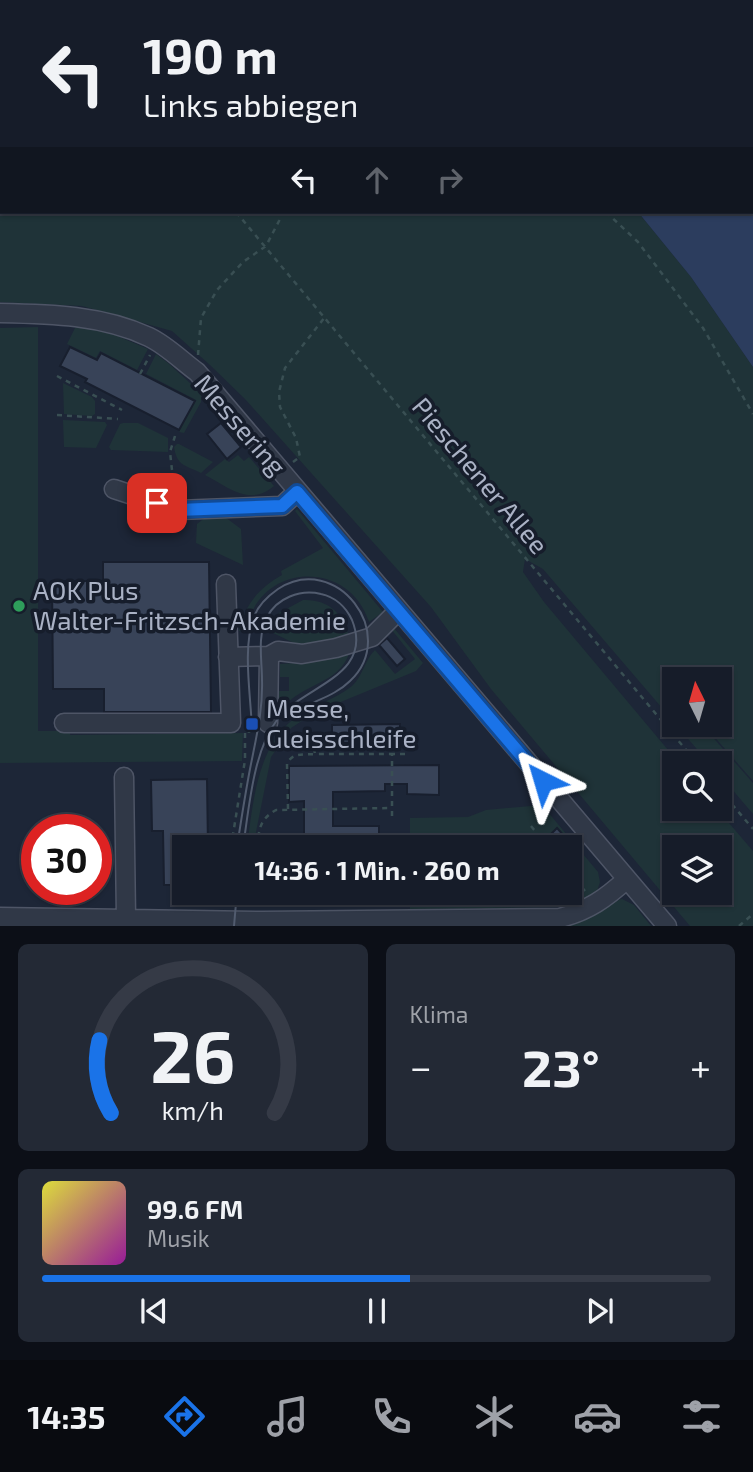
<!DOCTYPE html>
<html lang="de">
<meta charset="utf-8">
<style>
:root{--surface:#161c29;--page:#232935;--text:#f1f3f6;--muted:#9ea1a8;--line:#353a46;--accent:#1a73e8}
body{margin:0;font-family:"Exo 2",sans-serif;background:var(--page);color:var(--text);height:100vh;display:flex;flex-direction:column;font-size:26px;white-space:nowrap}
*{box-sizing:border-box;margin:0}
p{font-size:23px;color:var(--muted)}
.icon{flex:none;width:38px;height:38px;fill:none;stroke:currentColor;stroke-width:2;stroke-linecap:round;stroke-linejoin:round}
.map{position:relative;height:926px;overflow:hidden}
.side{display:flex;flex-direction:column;gap:18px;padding:18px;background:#0c0f17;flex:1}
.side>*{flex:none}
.top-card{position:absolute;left:0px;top:0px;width:754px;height:214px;box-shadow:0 2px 5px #0004,0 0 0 2px var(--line);background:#161c29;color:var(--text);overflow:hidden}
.needle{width:46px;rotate:355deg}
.fabs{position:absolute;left:662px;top:667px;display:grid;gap:14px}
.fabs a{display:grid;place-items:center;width:70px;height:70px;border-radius:0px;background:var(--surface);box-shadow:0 2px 5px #0004,0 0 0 2px var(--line);font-size:35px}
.speed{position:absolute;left:21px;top:814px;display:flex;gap:14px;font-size:35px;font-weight:700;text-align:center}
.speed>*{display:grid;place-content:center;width:91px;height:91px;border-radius:50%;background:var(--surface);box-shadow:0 2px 5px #0004,0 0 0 2px var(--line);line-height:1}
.speed .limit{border:10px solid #d22;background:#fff;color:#111}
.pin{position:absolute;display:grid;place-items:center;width:60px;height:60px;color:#fff;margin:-30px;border-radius:14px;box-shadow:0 4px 10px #0006}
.me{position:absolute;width:77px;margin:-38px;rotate:320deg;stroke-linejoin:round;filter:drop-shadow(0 0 5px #0008)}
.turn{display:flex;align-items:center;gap:24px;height:147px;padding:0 28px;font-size:32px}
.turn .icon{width:91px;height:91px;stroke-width:2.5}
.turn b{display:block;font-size:49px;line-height:60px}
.lanes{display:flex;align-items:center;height:66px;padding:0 28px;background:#0003;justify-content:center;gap:35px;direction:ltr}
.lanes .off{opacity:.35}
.big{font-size:52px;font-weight:700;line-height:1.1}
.side .tile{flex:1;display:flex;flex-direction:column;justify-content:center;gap:10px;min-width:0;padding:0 24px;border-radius:10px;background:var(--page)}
.side .dial{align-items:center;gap:0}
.dial svg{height:182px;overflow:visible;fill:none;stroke:var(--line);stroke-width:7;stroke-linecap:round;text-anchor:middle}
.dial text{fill:var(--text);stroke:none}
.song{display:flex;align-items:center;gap:21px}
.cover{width:84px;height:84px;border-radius:10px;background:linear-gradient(135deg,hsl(60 70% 55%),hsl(300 70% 35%))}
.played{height:7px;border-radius:4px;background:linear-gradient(90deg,var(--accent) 55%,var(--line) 55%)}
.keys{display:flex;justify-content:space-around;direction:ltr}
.heat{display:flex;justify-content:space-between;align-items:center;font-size:38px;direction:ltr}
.side .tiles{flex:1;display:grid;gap:18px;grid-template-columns:1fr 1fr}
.tile:last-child{grid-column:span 2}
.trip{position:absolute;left:172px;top:835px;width:410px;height:70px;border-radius:0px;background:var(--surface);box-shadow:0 2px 5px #0004,0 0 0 2px var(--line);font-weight:700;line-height:70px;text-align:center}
.menu{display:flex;height:112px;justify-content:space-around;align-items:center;background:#090b10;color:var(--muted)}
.menu .icon{width:49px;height:49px}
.menu .selected{color:var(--accent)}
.menu b{font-size:32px;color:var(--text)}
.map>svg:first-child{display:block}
.green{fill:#1f3338;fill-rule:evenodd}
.water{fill:#2c3d5e}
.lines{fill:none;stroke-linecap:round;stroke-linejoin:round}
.ferry{stroke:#6e86b1;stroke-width:2;stroke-dasharray:9 7;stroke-linecap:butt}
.building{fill:#384358;stroke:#181f2e;stroke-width:2}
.minor-casing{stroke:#4e5566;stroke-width:21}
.path{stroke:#394f53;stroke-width:2.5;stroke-dasharray:5 5;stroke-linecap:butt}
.minor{stroke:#303847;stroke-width:18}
.tram{stroke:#525c6f;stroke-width:2}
.route-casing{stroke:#114b97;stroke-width:18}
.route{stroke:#1a73e8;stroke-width:12}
.leisure-dot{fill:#2e9e5b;stroke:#161d2b;stroke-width:2.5}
.transit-dot{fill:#1a4fb4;stroke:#161d2b;stroke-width:2.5}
.labels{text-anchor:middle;stroke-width:7;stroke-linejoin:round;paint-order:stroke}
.street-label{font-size:26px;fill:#aab2c5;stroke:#161d2b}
.poi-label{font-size:26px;fill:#aab2c5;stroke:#161d2b;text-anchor:start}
</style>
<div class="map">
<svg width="753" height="926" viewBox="0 0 753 926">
<rect width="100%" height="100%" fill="#1d2637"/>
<path class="green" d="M0,0L323,2H2V212H638L691,277L753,367V781L704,725L719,724V679H674V722L543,569L525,559L523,572L544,602L679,763H674V808L717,809L753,851V926H690L491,689L431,607L245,399L210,365L172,331L82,306L0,302ZM674,847H719V892H674Z
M81,326L115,335L148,349L137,370L100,351L96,358L67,344L75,328Z
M38,327V731H70V735L243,733L242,761L0,763V328Z
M156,354L168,363L201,393V402L184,433L179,432L196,400L146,374Z
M63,383L92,397L95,401V414L92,416L64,414Z
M63,420L105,422L107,425L96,448L64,447Z
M123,423H138L168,438V452L111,450L109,447L120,424Z
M177,444H179L213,462L201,473C185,465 177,466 174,447Z
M238,455L244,461L249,457L274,486C250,507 228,487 205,475L225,459L229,462Z
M297,509L383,612L369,622C348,557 256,563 246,632L239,631C245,604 259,588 282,575L281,571L323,548L295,511Z
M221,514L241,529L243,565L196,543L197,524L206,517Z
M303,600C328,599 343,613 349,637L302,647L269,631L279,613Z
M393,627L423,663L416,671L314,713L291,728L271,757L253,847H247C253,803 257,746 295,718C313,705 335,700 352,686C363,676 365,659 375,650L395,674L415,659L391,629Z
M351,649C341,678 323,679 299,694C289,700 282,708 274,717L273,691H289V677H280V664L295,663Z
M676,725H702L753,783V814L719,774V763H709Z
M542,805L598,872L600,882L597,891L591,896L564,907L410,909V893L569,892V847H410V818L468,817L486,810Z
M622,899L634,905L651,926H334L535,925Z"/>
<path class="water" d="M315,0H753V367L691,277L638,212H752V2Z"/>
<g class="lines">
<path class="ferry" d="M621,0L623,2
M752,160L753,161"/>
</g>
<path class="building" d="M70,347L97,360L101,353L195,401L179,430L85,382L87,379L60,366Z
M221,423L241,447L227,459L207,434Z
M103,562H209L211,712H104V689H53L52,581H103Z
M387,638L405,659L397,666L379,645Z
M400,724V742L332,743V725Z
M439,765V795L407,794V784H385V791L333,792V826H379V847H261V835L304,834V801L289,802V766Z
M207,779L208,847H184V885H164L163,831H152L151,780Z
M557,828L574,847H561L550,835Z"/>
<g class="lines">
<g class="minor-casing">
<path id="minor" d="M0,313C51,314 102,315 149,337C166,345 182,361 197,372L667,926
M114,489L178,510L282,506L297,492
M228,657L269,656L278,651L302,654L336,648L372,637L399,610
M64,723H231L226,584
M268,723L269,656
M124,777L126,918
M0,917L262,921L560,918C588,911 606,898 627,879"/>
</g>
<path class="path" d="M142,0L155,2
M0,143L2,142
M236,212L697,763
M606,212L638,242L703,328L753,414
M198,355L201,318L217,290L243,262L266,246L279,221L280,212
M140,374L150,355
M57,376L122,410
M57,415L118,419
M293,462L300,457L296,438L280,407L279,392L285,368L325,317
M172,470L170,452L175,436
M249,730V733
M314,748L315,754H392
M719,789L753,829
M288,809L287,764C292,752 303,755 315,754
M392,816V754H407
M531,826L548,847
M231,847L245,760V729
M258,847C258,830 260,819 276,810L392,808
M535,847L543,841
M569,872L585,891
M309,892V907
M365,892V907
M309,896H337V892
M222,905L224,892
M739,926L753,914"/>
<use href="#minor" class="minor"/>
<path class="tram" d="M252,730C251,696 242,648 254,617C258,605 268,596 278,589C336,551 400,634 350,681C336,695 316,700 299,710
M237,847C241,821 245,795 250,769C256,738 263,711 262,680C262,660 257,636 267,617C277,598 300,589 321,594C335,597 346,607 352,620C375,677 301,686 277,720C253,751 249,809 243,847
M234,926L237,892"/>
</g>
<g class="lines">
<g class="route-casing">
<path id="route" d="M157,503L178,510L282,506L297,492L543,781"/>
</g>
<use href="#route" class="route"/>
</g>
<circle class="leisure-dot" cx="19" cy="606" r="7"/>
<rect class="transit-dot" x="245" y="717" width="14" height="14" rx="3.5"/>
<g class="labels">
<g class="street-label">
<text transform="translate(240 425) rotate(49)" y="9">Messering</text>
<text transform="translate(480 476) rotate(50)" y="9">Pieschener Allee</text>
</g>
<g class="poi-label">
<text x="33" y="600">AOK Plus<tspan x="33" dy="30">Walter-Fritzsch-Akademie</tspan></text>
<text x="266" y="718">Messe,<tspan x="266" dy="30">Gleisschleife</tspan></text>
</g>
</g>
</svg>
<div class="fabs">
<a><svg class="needle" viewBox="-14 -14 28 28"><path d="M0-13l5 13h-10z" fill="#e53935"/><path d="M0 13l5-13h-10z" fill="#9ea1a8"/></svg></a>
<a><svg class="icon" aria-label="search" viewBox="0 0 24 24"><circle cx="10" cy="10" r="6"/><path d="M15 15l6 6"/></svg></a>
<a><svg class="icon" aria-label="layers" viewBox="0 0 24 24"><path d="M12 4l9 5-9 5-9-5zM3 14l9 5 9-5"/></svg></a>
</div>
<div class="speed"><div class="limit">30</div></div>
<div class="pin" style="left:157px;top:503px;background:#d93025"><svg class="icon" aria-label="arrive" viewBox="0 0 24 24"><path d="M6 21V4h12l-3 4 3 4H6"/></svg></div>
<svg class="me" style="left:543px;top:781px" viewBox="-20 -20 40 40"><path d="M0-17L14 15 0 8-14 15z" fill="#1a73e8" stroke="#fff" stroke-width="4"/></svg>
<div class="trip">14:36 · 1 Min. · 260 m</div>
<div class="top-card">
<div class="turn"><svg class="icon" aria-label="left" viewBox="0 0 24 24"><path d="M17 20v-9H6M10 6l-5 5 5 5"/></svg><div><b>190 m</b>Links abbiegen</div></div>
<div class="lanes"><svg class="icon" aria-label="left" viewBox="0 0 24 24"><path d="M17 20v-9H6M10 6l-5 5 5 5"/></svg><svg class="icon off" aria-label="ahead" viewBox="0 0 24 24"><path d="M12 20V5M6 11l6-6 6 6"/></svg><svg class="icon off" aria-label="right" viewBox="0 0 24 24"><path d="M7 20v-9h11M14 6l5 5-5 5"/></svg></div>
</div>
</div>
<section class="side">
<div class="tiles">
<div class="tile dial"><svg viewBox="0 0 100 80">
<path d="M14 69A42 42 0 1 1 86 69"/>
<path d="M14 69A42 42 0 0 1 9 37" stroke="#1a73e8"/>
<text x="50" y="56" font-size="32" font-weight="700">26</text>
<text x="50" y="72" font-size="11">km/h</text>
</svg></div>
<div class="tile"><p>Klima</p>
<div class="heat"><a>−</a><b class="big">23°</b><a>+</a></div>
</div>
<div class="tile">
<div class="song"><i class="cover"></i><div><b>99.6 FM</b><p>Musik</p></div></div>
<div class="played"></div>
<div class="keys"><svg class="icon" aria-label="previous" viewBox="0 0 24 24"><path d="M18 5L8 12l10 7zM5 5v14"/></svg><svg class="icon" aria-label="pause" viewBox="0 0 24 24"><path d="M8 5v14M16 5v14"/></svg><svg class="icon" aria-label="next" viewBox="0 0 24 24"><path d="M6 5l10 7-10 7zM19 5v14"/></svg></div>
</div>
</div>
</section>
<nav class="menu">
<b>14:35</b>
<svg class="icon selected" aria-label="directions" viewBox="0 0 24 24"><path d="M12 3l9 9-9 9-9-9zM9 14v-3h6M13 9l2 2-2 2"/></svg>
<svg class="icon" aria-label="music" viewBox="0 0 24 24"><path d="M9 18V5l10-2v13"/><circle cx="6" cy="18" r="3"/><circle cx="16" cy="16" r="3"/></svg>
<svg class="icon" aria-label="phone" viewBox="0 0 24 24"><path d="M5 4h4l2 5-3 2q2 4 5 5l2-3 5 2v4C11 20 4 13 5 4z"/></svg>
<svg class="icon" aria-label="climate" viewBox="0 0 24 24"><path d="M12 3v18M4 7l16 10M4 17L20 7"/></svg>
<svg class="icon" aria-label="car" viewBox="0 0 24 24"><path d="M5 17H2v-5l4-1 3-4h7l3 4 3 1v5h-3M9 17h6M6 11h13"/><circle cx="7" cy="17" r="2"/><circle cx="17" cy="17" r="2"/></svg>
<svg class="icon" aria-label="filters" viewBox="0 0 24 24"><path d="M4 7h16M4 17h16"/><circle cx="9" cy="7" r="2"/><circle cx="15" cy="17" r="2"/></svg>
</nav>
